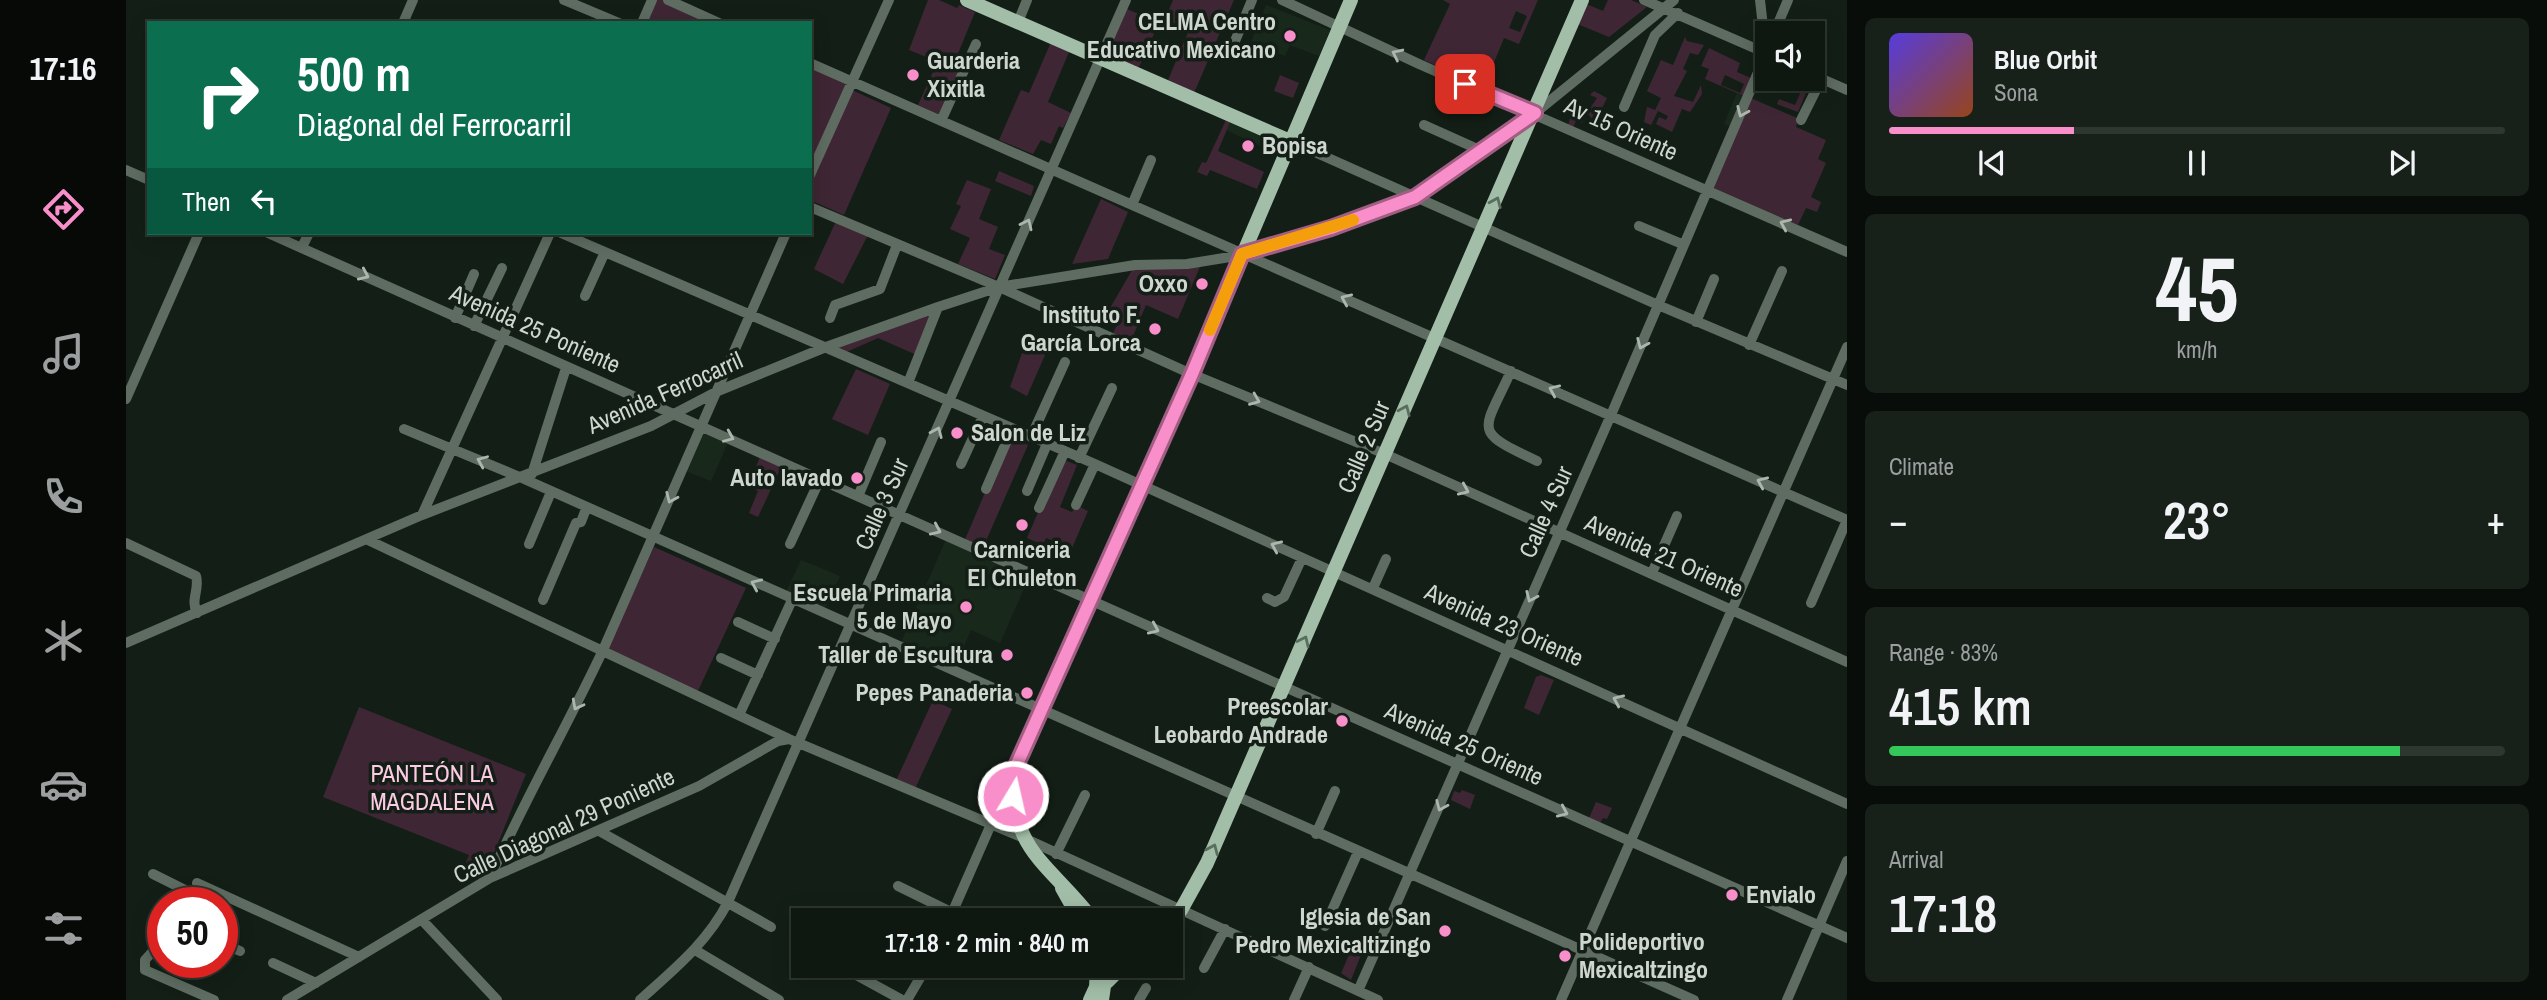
<!DOCTYPE html>
<meta charset="utf-8">
<style>
:root{--surface:#0e1710;--page:#172019;--text:#f1f3f6;--muted:#9b9f9f;--line:#2e3630;--accent:#f98fca}
body{margin:0;font-family:"Archivo Narrow",sans-serif;background:var(--page);color:var(--text);height:100vh;display:flex;flex-direction:column;font-size:26px;white-space:nowrap}
*{box-sizing:border-box;margin:0}
p{font-size:23px;color:var(--muted)}
.icon{flex:none;width:38px;height:38px;fill:none;stroke:currentColor;stroke-width:2;stroke-linecap:round;stroke-linejoin:round}
.map{position:relative;flex:1;overflow:hidden}
.panel{display:flex;flex-direction:column;gap:18px;padding:18px;background:#080d09;width:700px}
.panel>*{flex:none}
.guide{position:absolute;left:21px;top:21px;width:665px;height:214px;border-radius:0px;box-shadow:0 4px 18px #0003,0 0 0 2px var(--line);background:#0b6e4f;color:#fff;overflow:hidden}
.controls{position:absolute;left:1629px;top:21px;display:grid;gap:14px}
.controls a{display:grid;place-items:center;width:70px;height:70px;border-radius:0px;background:var(--surface);box-shadow:0 4px 18px #0003,0 0 0 2px var(--line);font-size:35px}
.speed{position:absolute;left:21px;top:887px;display:flex;gap:14px;font-size:35px;font-weight:700;text-align:center}
.speed>*{display:grid;place-content:center;width:91px;height:91px;border-radius:50%;background:var(--surface);box-shadow:0 4px 18px #0003,0 0 0 2px var(--line);line-height:1}
.speed .limit{border:10px solid #d22;background:#fff;color:#111}
.pin{position:absolute;display:grid;place-items:center;width:60px;height:60px;color:#fff;margin:-30px;border-radius:14px;box-shadow:0 4px 10px #0006}
.me{position:absolute;width:77px;margin:-38px;rotate:9deg;stroke-linejoin:round;filter:drop-shadow(0 0 5px #0008)}
.turn{display:flex;align-items:center;gap:24px;height:147px;padding:0 35px;font-size:32px}
.turn .icon{width:91px;height:91px;stroke-width:2.5}
.turn b{display:block;font-size:49px;line-height:60px}
.then{display:flex;align-items:center;height:66px;padding:0 35px;background:#0003;gap:14px;font-size:26px}
.big{font-size:52px;font-weight:600;line-height:1.1}
.panel .widget{flex:1;display:flex;flex-direction:column;justify-content:center;gap:10px;min-width:0;padding:0 24px;border-radius:10px;background:var(--page)}
.panel .dial{align-items:center;gap:0}
.dial b{font-size:91px;line-height:1}
.song{display:flex;align-items:center;gap:21px}
.cover{width:84px;height:84px;border-radius:10px;background:linear-gradient(135deg,hsl(250 70% 55%),hsl(20 70% 35%))}
.played{height:7px;border-radius:4px;background:linear-gradient(90deg,var(--accent) 30%,var(--line) 30%)}
.keys{display:flex;justify-content:space-around;direction:ltr}
.heat{display:flex;justify-content:space-between;align-items:center;font-size:38px;direction:ltr}
.charge{height:10px;border-radius:5px;background:linear-gradient(90deg,#34c759 83%,var(--line) 0)}
.trip{position:absolute;left:665px;top:908px;width:392px;height:70px;border-radius:0px;background:var(--surface);box-shadow:0 4px 18px #0003,0 0 0 2px var(--line);font-weight:600;line-height:70px;text-align:center}
main{display:flex;flex:1;min-height:0}
.tab-bar{display:flex;flex-direction:column;width:126px;justify-content:space-around;align-items:center;background:#060906;color:var(--muted)}
.tab-bar .icon{width:49px;height:49px}
.tab-bar .on{color:var(--accent)}
.tab-bar b{font-size:32px;color:var(--text)}
.map>svg:first-child{display:block}
.built{fill:#18291c}
.green{fill:#3f2634;fill-rule:evenodd}
.lines{fill:none;stroke-linecap:round;stroke-linejoin:round}
.minor{stroke:#5e6c61;stroke-width:10}
.major{stroke:#a2bea8;stroke-width:14}
.oneway{stroke:#acb6ae}
.oneway2{stroke:#5a6e5f}
.route-casing{stroke:#a25d83;stroke-width:18}
.route{stroke:#f98fca;stroke-width:12}
.slow{stroke:#f59e0b;stroke-width:12}
.poi-dot{fill:#f98fca;stroke:#131f16;stroke-width:2.5}
.labels{text-anchor:middle;stroke-width:7;stroke-linejoin:round;paint-order:stroke}
.poi-label{font-size:24px;font-weight:bold;fill:#ced6cf;stroke:#131f16;text-anchor:end}
.street-label{font-size:24px;fill:#ced6cf;stroke:#131f16}
.park-label{font-size:24px;fill:#fccae3;stroke:#131f16}
</style>
<main>
<nav class="tab-bar">
<b>17:16</b>
<svg class="icon on" aria-label="directions" viewBox="0 0 24 24"><path d="M12 3l9 9-9 9-9-9zM9 14v-3h6M13 9l2 2-2 2"/></svg>
<svg class="icon" aria-label="music" viewBox="0 0 24 24"><path d="M9 18V5l10-2v13"/><circle cx="6" cy="18" r="3"/><circle cx="16" cy="16" r="3"/></svg>
<svg class="icon" aria-label="phone" viewBox="0 0 24 24"><path d="M5 4h4l2 5-3 2q2 4 5 5l2-3 5 2v4C11 20 4 13 5 4z"/></svg>
<svg class="icon" aria-label="climate" viewBox="0 0 24 24"><path d="M12 3v18M4 7l16 10M4 17L20 7"/></svg>
<svg class="icon" aria-label="car" viewBox="0 0 24 24"><path d="M5 17H2v-5l4-1 3-4h7l3 4 3 1v5h-3M9 17h6M6 11h13"/><circle cx="7" cy="17" r="2"/><circle cx="17" cy="17" r="2"/></svg>
<svg class="icon" aria-label="filters" viewBox="0 0 24 24"><path d="M4 7h16M4 17h16"/><circle cx="9" cy="7" r="2"/><circle cx="15" cy="17" r="2"/></svg>
</nav>
<div class="map">
<svg width="1721" height="1000" viewBox="0 0 1721 1000">
<rect width="100%" height="100%" fill="#131f16"/>
<path class="built" d="M1140,5L1204,30L1193,56L1164,45L1159,56L1125,42Z
M1611,93L1619,97L1605,127L1598,124Z
M1105,120L1152,140L1147,152L1100,130Z
M577,426L604,438L585,481L557,470Z
M822,535L905,573L874,643L845,630L827,671L773,647Z
M675,560L714,576L697,613L658,596Z"/>
<path class="green" d="M526,0H542L593,23H516Z
M802,0H813L831,8L833,5L849,12L829,61L839,66L817,116L792,105L814,56L810,61L783,50Z
M1047,0H1108L1068,93L1042,80L1063,30L1039,19Z
M1317,0H1412L1393,44L1378,38L1358,87L1298,60L1324,4ZM1390,11L1401,16L1394,32L1383,28Z
M1482,0H1505L1521,7L1483,37L1449,23L1458,3L1477,11Z
M1001,9L1033,23L1012,69L980,55Z
M1559,37L1561,41L1578,45L1572,55L1564,53L1557,69L1561,71L1548,96L1567,102L1575,85L1576,94L1564,112L1556,109L1546,132L1530,124L1533,117L1540,120L1542,116L1532,111L1525,125L1518,122L1521,107L1529,110L1535,98L1521,91L1535,60L1547,65Z
M925,42L943,52L922,102L945,113L937,128L933,126L925,144L915,140L907,154L873,140L895,90L903,93Z
M1583,48L1614,63L1611,72L1625,78L1618,96L1579,79L1583,69L1575,66ZM1599,75L1618,84L1614,93L1595,85Z
M684,63L726,82L684,175Z
M1154,75L1173,83L1167,98L1148,91Z
M726,90L765,108L718,215L684,200V184Z
M1468,91L1481,98L1469,122L1461,113L1471,98L1464,95Z
M1675,91L1680,93L1672,112L1651,104L1653,99L1669,105Z
M1625,98L1673,119L1670,127L1700,140L1692,159L1700,163L1685,197L1695,202L1691,212L1680,208L1672,225L1586,187Z
M1444,101L1455,108L1453,113L1459,116L1456,123L1450,121L1447,128L1442,126L1446,110L1438,106Z
M1100,120L1104,122L1092,151L1138,172L1131,189L1084,170L1081,176L1071,172L1076,162L1080,163Z
M873,171L908,186L905,196L869,181Z
M841,180L865,189L853,219L872,227L863,249L879,255L869,279L832,264L844,238L824,229L835,206L830,204Z
M975,199L1002,212L982,259L946,264Z
M711,219L743,233L717,284L688,269Z
M1076,262L1052,319L1020,305L1003,346L985,338L992,322L980,315L1009,265Z
M812,307L793,356L752,338L716,354L700,347Z
M902,336L923,346L901,396L884,387Z
M730,369L764,384L742,435L706,419Z
M883,436L902,445L856,550L838,542Z
M636,452L658,461L632,517L623,513L632,491L622,486Z
M935,459L951,465L934,507L946,512L950,505L962,511L946,548L920,538L917,545L901,538Z
M528,547L620,588L571,693L480,651Z
M1415,675L1428,680L1413,715L1398,708L1410,677Z
M807,700L826,709L788,791L769,783Z
M233,707L400,774L357,880L336,872L343,855L197,797Z
M1336,790L1349,795L1344,809L1325,800L1328,791L1334,793Z
M1470,802L1486,808L1481,819L1477,818L1474,823L1463,818Z
M1227,946L1237,950L1225,980L1215,973Z"/>
<g class="lines">
<path class="minor" d="M438,0L493,23
M542,0L593,23
M1156,0L1293,64L1721,252
M1518,0L1642,54
M1634,0L1640,53
M892,22L901,0
M277,23L287,0
M516,23L526,0
M1648,33L1662,0
M1109,41L1126,0
M684,63L1721,520
M1687,75L1721,90
M1498,107L1529,35L1552,13
M1675,120L1693,84
M815,121L850,44
M1298,125L1356,151
M1164,141L1532,305L1721,385
M0,170L23,180
M684,175L763,0
M1006,205L1025,160
M684,207L873,287L1061,372L1259,454L1721,662
M1513,226L1556,244
M142,233L1721,938
M435,233L969,464L1721,804
M176,247L183,233
M459,296L479,252
M329,318L348,274
M704,318L709,305L754,289L771,245
M1570,322L1588,279
M348,326L376,268
M1623,345L1656,271
M1385,371C1357,433 1345,430 1411,461
M782,383L812,307
M0,399L73,233
M278,429L396,478L1568,1000
M905,437L939,362
M953,458L986,388
M835,464L857,416
M406,474L440,368
M860,489L886,429
M901,491L921,444
M733,494L755,442
M950,505L969,464
M913,508L939,451
M296,515L424,233
M242,540L663,739L898,838L1252,1000
M0,543L70,576C74,589 64,600 71,613
M403,544L425,492
M664,544L695,477
M1526,573L1551,516
M1247,588L1260,559
M1141,598L1149,602L1158,597L1176,558
M417,600L450,523L455,522L460,509
M1685,603L1721,520
M612,622L649,639
M0,643L296,515L525,426L592,391L700,347L812,307L873,287L1009,265L1061,264L1110,256L1205,228L1289,197L1409,113L1548,0
M595,658L632,675
M614,713L666,600
M473,831L645,927
M1190,834L1209,791
M930,854L959,795
M27,874L59,890L63,903
M364,878C398,800 441,727 477,650L660,233
M71,883L233,957
M772,886L827,913
M711,916L719,920
M296,920L371,1000
M823,920L888,772
M1199,926L1232,852
M37,940L19,960V970L88,1000
M96,943L114,951
M569,950L653,1000
M147,963L190,983
M714,966L776,1000
M1078,968L1099,929
M1232,991L1485,415L1642,49
M161,1000L364,878L573,786L652,741L663,739
M514,1000C548,969 581,943 602,902L1000,0
M781,1000L801,966
M1013,1000L1020,988
M1168,1000L1183,967
M1435,1000L1721,347
M1661,1000L1721,861"/>
<path class="major" d="M841,0L1164,141
M936,888L954,920
M967,920C924,863 877,848 891,764L1066,374L1225,0
M1045,920L1055,910L1081,863L1456,0
M970,987L981,982L997,966
M964,1000L970,987L971,966
M976,1000L981,966"/>
</g>
<defs><path id="oneway-chevron" d="M-2-3.5L2.5 0L-2 3.5" fill="none" stroke-width="1.6" stroke-linecap="round" stroke-linejoin="round" transform="scale(1.75)"/></defs>
<g class="oneway">
<use href="#oneway-chevron" transform="translate(1271 54) rotate(-154)"/>
<use href="#oneway-chevron" transform="translate(1616 112) rotate(114)"/>
<use href="#oneway-chevron" transform="translate(901 224) rotate(-65)"/>
<use href="#oneway-chevron" transform="translate(1659 224) rotate(-156)"/>
<use href="#oneway-chevron" transform="translate(238 275) rotate(24)"/>
<use href="#oneway-chevron" transform="translate(1220 299) rotate(-156)"/>
<use href="#oneway-chevron" transform="translate(1516 344) rotate(113)"/>
<use href="#oneway-chevron" transform="translate(1428 390) rotate(-156)"/>
<use href="#oneway-chevron" transform="translate(1129 400) rotate(22)"/>
<use href="#oneway-chevron" transform="translate(811 432) rotate(-66)"/>
<use href="#oneway-chevron" transform="translate(603 437) rotate(23)"/>
<use href="#oneway-chevron" transform="translate(356 461) rotate(-157)"/>
<use href="#oneway-chevron" transform="translate(1636 482) rotate(-156)"/>
<use href="#oneway-chevron" transform="translate(1338 490) rotate(24)"/>
<use href="#oneway-chevron" transform="translate(545 498) rotate(114)"/>
<use href="#oneway-chevron" transform="translate(810 530) rotate(24)"/>
<use href="#oneway-chevron" transform="translate(1150 546) rotate(-156)"/>
<use href="#oneway-chevron" transform="translate(630 584) rotate(-156)"/>
<use href="#oneway-chevron" transform="translate(1405 597) rotate(114)"/>
<use href="#oneway-chevron" transform="translate(1028 629) rotate(24)"/>
<use href="#oneway-chevron" transform="translate(1492 700) rotate(-156)"/>
<use href="#oneway-chevron" transform="translate(451 705) rotate(118)"/>
<use href="#oneway-chevron" transform="translate(1315 806) rotate(114)"/>
<use href="#oneway-chevron" transform="translate(1437 812) rotate(24)"/>
</g>
<g class="oneway2">
<use href="#oneway-chevron" transform="translate(1370 202) rotate(-66)"/>
<use href="#oneway-chevron" transform="translate(1279 410) rotate(-66)"/>
<use href="#oneway-chevron" transform="translate(1178 641) rotate(-65)"/>
<use href="#oneway-chevron" transform="translate(1087 849) rotate(-67)"/>
</g>
<g class="lines">
<g class="route-casing">
<path id="route" d="M887,796L891,764L1066,374L1116,254L1205,228L1289,197L1409,113L1339,84"/>
</g>
<use href="#route" class="route"/>
<path class="slow" d="M1084,330L1116,254L1227,220"/>
</g>
<g class="poi-dot">
<circle cx="1164" cy="36" r="7"/>
<circle cx="787" cy="75" r="7"/>
<circle cx="1122" cy="146" r="7"/>
<circle cx="1076" cy="284" r="7"/>
<circle cx="1029" cy="329" r="7"/>
<circle cx="831" cy="433" r="7"/>
<circle cx="731" cy="478" r="7"/>
<circle cx="896" cy="525" r="7"/>
<circle cx="840" cy="607" r="7"/>
<circle cx="881" cy="655" r="7"/>
<circle cx="901" cy="693" r="7"/>
<circle cx="1216" cy="721" r="7"/>
<circle cx="1606" cy="895" r="7"/>
<circle cx="1319" cy="931" r="7"/>
<circle cx="1439" cy="956" r="7"/>
</g>
<g class="labels">
<g class="poi-label">
<text x="1150" y="30">CELMA Centro<tspan x="1150" dy="28">Educativo Mexicano</tspan></text>
<text x="801" y="69" text-anchor="start">Guarderia<tspan x="801" dy="28">Xixitla</tspan></text>
<text x="1136" y="154" text-anchor="start">Bopisa</text>
<text x="1062" y="292">Oxxo</text>
<text x="1015" y="323">Instituto F.<tspan x="1015" dy="28">García Lorca</tspan></text>
<text x="845" y="441" text-anchor="start">Salon de Liz</text>
<text x="717" y="486">Auto lavado</text>
<text x="896" y="558" text-anchor="middle">Carniceria<tspan x="896" dy="28">El Chuleton</tspan></text>
<text x="826" y="601">Escuela Primaria<tspan x="826" dy="28">5 de Mayo</tspan></text>
<text x="867" y="663">Taller de Escultura</text>
<text x="887" y="701">Pepes Panaderia</text>
<text x="1202" y="715">Preescolar<tspan x="1202" dy="28">Leobardo Andrade</tspan></text>
<text x="1620" y="903" text-anchor="start">Envialo</text>
<text x="1305" y="925">Iglesia de San<tspan x="1305" dy="28">Pedro Mexicaltizingo</tspan></text>
<text x="1453" y="950" text-anchor="start">Polideportivo<tspan x="1453" dy="28">Mexicaltzingo</tspan></text>
</g>
<g class="street-label">
<text transform="translate(1495 129) rotate(24)" y="8">Av 15 Oriente</text>
<text transform="translate(409 329) rotate(24)" y="8">Avenida 25 Poniente</text>
<text transform="translate(539 393) rotate(-24)" y="8">Avenida Ferrocarril</text>
<text transform="translate(1238 447) rotate(-67)" y="8">Calle 2 Sur</text>
<text transform="translate(756 504) rotate(-66)" y="8">Calle 3 Sur</text>
<text transform="translate(1420 512) rotate(-66)" y="8">Calle 4 Sur</text>
<text transform="translate(1538 556) rotate(24)" y="8">Avenida 21 Oriente</text>
<text transform="translate(1378 625) rotate(24)" y="8">Avenida 23 Oriente</text>
<text transform="translate(1338 744) rotate(24)" y="8">Avenida 25 Oriente</text>
<text transform="translate(438 826) rotate(-25)" y="8">Calle Diagonal 29 Poniente</text>
</g>
<g class="park-label">
<text x="306" y="782">PANTEÓN LA<tspan x="306" dy="28">MAGDALENA</tspan></text>
</g>
</g>
</svg>
<div class="controls">
<a><svg class="icon" aria-label="sound" viewBox="0 0 24 24"><path d="M4 9h4l5-4v14l-5-4H4zM17 9q2 3 0 6"/></svg></a>
</div>
<div class="speed"><div class="limit">50</div></div>
<div class="pin" style="left:1339px;top:84px;background:#d93025"><svg class="icon" aria-label="arrive" viewBox="0 0 24 24"><path d="M6 21V4h12l-3 4 3 4H6"/></svg></div>
<svg class="me" style="left:887px;top:796px" viewBox="-20 -20 40 40"><circle r="17" fill="#f98fca" stroke="#fff" stroke-width="3"/><path d="M0-11L8 9 0 5-8 9z" fill="#fff"/></svg>
<div class="trip">17:18 · 2 min · 840 m</div>
<div class="guide">
<div class="turn"><svg class="icon" aria-label="right" viewBox="0 0 24 24"><path d="M7 20v-9h11M14 6l5 5-5 5"/></svg><div><b>500 m</b>Diagonal del Ferrocarril</div></div>
<div class="then">Then<svg class="icon" aria-label="left" viewBox="0 0 24 24"><path d="M17 20v-9H6M10 6l-5 5 5 5"/></svg></div>
</div>
</div>
<section class="panel">
<div class="widget">
<div class="song"><i class="cover"></i><div><b>Blue Orbit</b><p>Sona</p></div></div>
<div class="played"></div>
<div class="keys"><svg class="icon" aria-label="previous" viewBox="0 0 24 24"><path d="M18 5L8 12l10 7zM5 5v14"/></svg><svg class="icon" aria-label="pause" viewBox="0 0 24 24"><path d="M8 5v14M16 5v14"/></svg><svg class="icon" aria-label="next" viewBox="0 0 24 24"><path d="M6 5l10 7-10 7zM19 5v14"/></svg></div>
</div>
<div class="widget dial"><b>45</b><p>km/h</p></div>
<div class="widget"><p>Climate</p>
<div class="heat"><a>−</a><b class="big">23°</b><a>+</a></div>
</div>
<div class="widget"><p>Range · 83%</p><b class="big">415 km</b><div class="charge"></div></div>
<div class="widget"><p>Arrival</p><b class="big">17:18</b></div>
</section>
</main>
